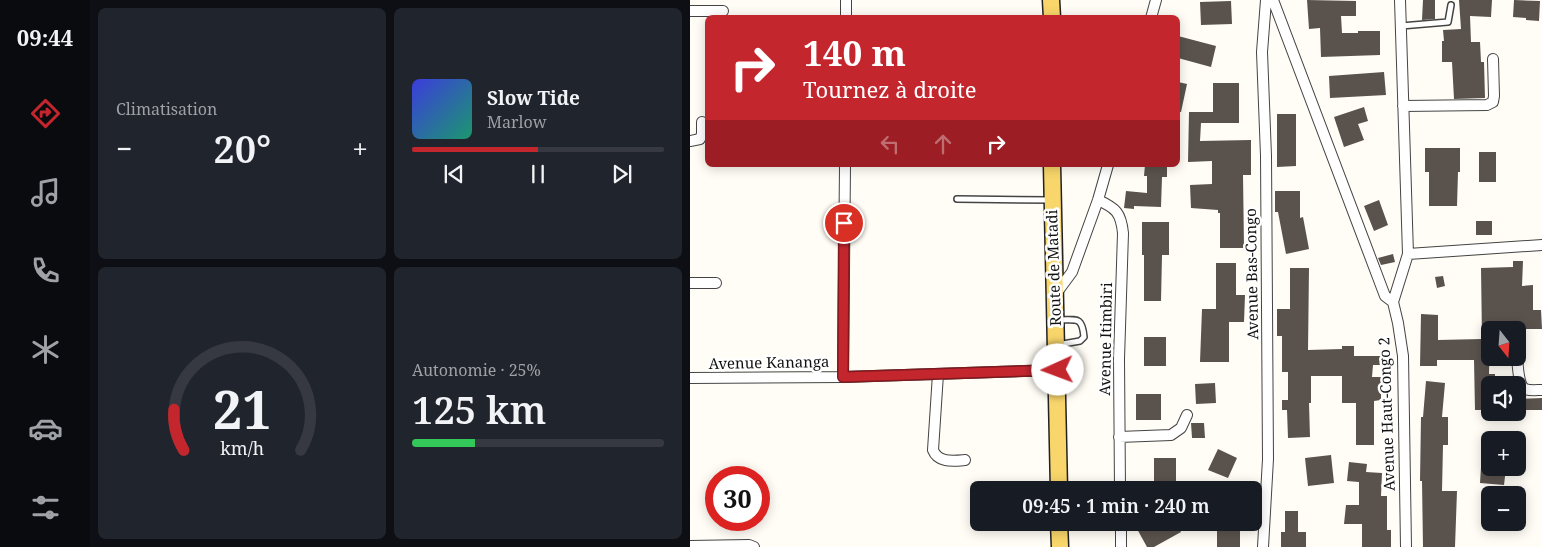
<!DOCTYPE html>
<html lang="fr">
<meta charset="utf-8">
<style>
:root{--surface:#171b24;--page:#20242c;--text:#f1f3f6;--muted:#9ea1a6;--line:#363941;--accent:#c4262e}
body{margin:0;font-family:"Noto Serif",serif;background:var(--page);color:var(--text);height:100vh;display:flex;flex-direction:column;font-size:19px;white-space:nowrap}
*{box-sizing:border-box;margin:0}
p{font-size:16px;color:var(--muted)}
.icon{flex:none;width:28px;height:28px;fill:none;stroke:currentColor;stroke-width:2;stroke-linecap:round;stroke-linejoin:round}
.map{position:relative;flex:1;overflow:hidden}
.details{display:flex;flex-direction:column;gap:8px;padding:8px;background:#0d0f14;width:600px}
.details>*{flex:none}
.guide{position:absolute;left:15px;top:15px;width:475px;height:152px;border-radius:8px;box-shadow:0 2px 12px #0003;background:#c4262e;color:#fff;overflow:hidden}
.needle{width:32px;rotate:163deg}
.controls{position:absolute;left:791px;top:321px;display:grid;gap:10px}
.controls a{display:grid;place-items:center;width:45px;height:45px;border-radius:8px;background:var(--surface);box-shadow:0 2px 12px #0003;font-size:25px}
.speed{position:absolute;left:15px;top:466px;display:flex;gap:10px;font-size:25px;font-weight:700;text-align:center}
.speed>*{display:grid;place-content:center;width:65px;height:65px;border-radius:50%;background:var(--surface);box-shadow:0 2px 12px #0003;line-height:1}
.speed .limit{border:8px solid #d22;background:#fff;color:#111}
.pin{position:absolute;display:grid;place-items:center;width:42px;height:42px;color:#fff;margin:-21px;border:2px solid #fff;border-radius:50%;box-shadow:0 1px 5px #0007}
.me{position:absolute;width:55px;margin:-28px;rotate:268deg;stroke-linejoin:round;filter:drop-shadow(0 0 4px #0008)}
.turn{display:flex;align-items:center;gap:18px;height:105px;padding:0 15px;font-size:22px}
.turn .icon{width:65px;height:65px;stroke-width:2.5}
.turn b{display:block;font-size:35px;line-height:42px}
.lanes{display:flex;align-items:center;height:48px;padding:0 15px;background:#0003;justify-content:center;gap:25px;direction:ltr}
.lanes .off{opacity:.35}
.big{font-size:38px;font-weight:600;line-height:1.1}
.details .card{flex:1;display:flex;flex-direction:column;justify-content:center;gap:8px;min-width:0;padding:0 18px;border-radius:8px;background:var(--page)}
.details .dial{align-items:center;gap:0}
.dial svg{height:130px;overflow:visible;fill:none;stroke:var(--line);stroke-width:7;stroke-linecap:round;text-anchor:middle}
.dial text{fill:var(--text);stroke:none}
.song{display:flex;align-items:center;gap:15px}
.cover{width:60px;height:60px;border-radius:8px;background:linear-gradient(135deg,hsl(240 70% 55%),hsl(160 70% 35%))}
.played{height:5px;border-radius:2px;background:linear-gradient(90deg,var(--accent) 50%,var(--line) 50%)}
.keys{display:flex;justify-content:space-around;direction:ltr}
.heat{display:flex;justify-content:space-between;align-items:center;font-size:28px;direction:ltr}
.charge{height:8px;border-radius:4px;background:linear-gradient(90deg,#34c759 25%,var(--line) 0)}
.details .tiles{flex:1;display:grid;gap:8px;grid-template-columns:repeat(2,1fr)}
.trip{position:absolute;left:280px;top:481px;width:292px;height:50px;border-radius:8px;background:var(--surface);box-shadow:0 2px 12px #0003;font-weight:600;line-height:50px;text-align:center}
main{display:flex;flex:1;min-height:0}
.tab-bar{display:flex;flex-direction:column;width:90px;justify-content:space-around;align-items:center;background:#090b0e;color:var(--muted)}
.tab-bar .icon{width:35px;height:35px}
.tab-bar .active{color:var(--accent)}
.tab-bar b{font-size:22px;color:var(--text)}
.map>svg:first-child{display:block}
.building{fill:#5a524d}
.lines{fill:none;stroke-linecap:round;stroke-linejoin:round}
.lane-casing{stroke:#444;stroke-width:8}
.street-casing{stroke:#444;stroke-width:12}
.primary-casing{stroke:#222;stroke-width:19}
.lane{stroke:#fff;stroke-width:5}
.street{stroke:#fff;stroke-width:10}
.primary{stroke:#f9d66b;stroke-width:16}
.route-casing{stroke:#7f191e;stroke-width:12}
.route{stroke:#c4262e;stroke-width:9}
.labels{text-anchor:middle;stroke-width:5;stroke-linejoin:round;paint-order:stroke}
.street-label{font-size:15px;fill:#111;stroke:#fff}
</style>
<main>
<nav class="tab-bar">
<b>09:44</b>
<svg class="icon active" aria-label="directions" viewBox="0 0 24 24"><path d="M12 3l9 9-9 9-9-9zM9 14v-3h6M13 9l2 2-2 2"/></svg>
<svg class="icon" aria-label="music" viewBox="0 0 24 24"><path d="M9 18V5l10-2v13"/><circle cx="6" cy="18" r="3"/><circle cx="16" cy="16" r="3"/></svg>
<svg class="icon" aria-label="phone" viewBox="0 0 24 24"><path d="M5 4h4l2 5-3 2q2 4 5 5l2-3 5 2v4C11 20 4 13 5 4z"/></svg>
<svg class="icon" aria-label="climate" viewBox="0 0 24 24"><path d="M12 3v18M4 7l16 10M4 17L20 7"/></svg>
<svg class="icon" aria-label="car" viewBox="0 0 24 24"><path d="M5 17H2v-5l4-1 3-4h7l3 4 3 1v5h-3M9 17h6M6 11h13"/><circle cx="7" cy="17" r="2"/><circle cx="17" cy="17" r="2"/></svg>
<svg class="icon" aria-label="filters" viewBox="0 0 24 24"><path d="M4 7h16M4 17h16"/><circle cx="9" cy="7" r="2"/><circle cx="15" cy="17" r="2"/></svg>
</nav>
<section class="details">
<div class="tiles">
<div class="card"><p>Climatisation</p>
<div class="heat"><a>−</a><b class="big">20°</b><a>+</a></div>
</div>
<div class="card">
<div class="song"><i class="cover"></i><div><b>Slow Tide</b><p>Marlow</p></div></div>
<div class="played"></div>
<div class="keys"><svg class="icon" aria-label="previous" viewBox="0 0 24 24"><path d="M18 5L8 12l10 7zM5 5v14"/></svg><svg class="icon" aria-label="pause" viewBox="0 0 24 24"><path d="M8 5v14M16 5v14"/></svg><svg class="icon" aria-label="next" viewBox="0 0 24 24"><path d="M6 5l10 7-10 7zM19 5v14"/></svg></div>
</div>
<div class="card dial"><svg viewBox="0 0 100 80">
<path d="M14 69A42 42 0 1 1 86 69"/>
<path d="M14 69A42 42 0 0 1 8 44" stroke="#c4262e"/>
<text x="50" y="56" font-size="32" font-weight="700">21</text>
<text x="50" y="72" font-size="11">km/h</text>
</svg></div>
<div class="card"><p>Autonomie · 25%</p><b class="big">125 km</b><div class="charge"></div></div>
</div>
</section>
<div class="map">
<svg width="852" height="547" viewBox="0 0 852 547">
<rect width="100%" height="100%" fill="#fffdf5"/>
<path class="building" d="M617,0L666,1V16H651L652,33H668V31H690V55L631,57L630,28L619,29Z
M733,0H745V19L732,20Z
M769,0H802L801,17L780,16L781,42H790L791,62H794L795,98L764,99L762,62H752V41H754L753,30L771,29Z
M824,0L850,1L849,21L836,20V18L823,17Z
M541,1L542,24L511,25L510,2Z
M488,36L526,46L521,67L488,58Z
M694,72L696,95L640,98L639,76Z
M488,82L497,84L491,112H488Z
M523,83H549V123H511L510,141L561,140V175H553L554,248H530V213H528V210L501,208L500,185L522,184V161L498,162L499,112H523Z
M674,107L678,121L668,124L674,140L654,147L644,117Z
M587,114H606V166L587,167Z
M735,148H770V172H768L767,206H739V172H735Z
M789,152H806V182H789Z
M455,165H477V177H472L471,207L444,206V209L434,208L436,191L457,193V176H454Z
M585,191H610V218L613,217L619,249L596,254L588,212H585Z
M689,200L698,225L684,231L674,206Z
M786,221H802V235H786Z
M452,222H479V255H472L471,301H454V255H452Z
M703,254L705,262L691,265L688,258Z
M823,261H833L832,286L843,285V310H851L852,329H821V325H800L799,374H805V385H800V410H785L784,360H747V366H730L731,314L748,315V340L792,339L791,268L823,267Z
M526,263H546V295H555L554,322H539V362H510L512,309H526Z
M600,268H619L618,350L652,349V346H664V356H691V365H683L682,377H691V400L684,401V445H666V403H652V376H621V403H619L620,437L598,438L597,410H592V400H598V372H592V336H587V309H600Z
M753,276L755,286L747,288L745,277Z
M454,337H476V366H454Z
M736,381L755,383L752,417H758V445H753L752,491H767L765,547H733L732,481H730L731,417H733Z
M525,383L526,403L506,404L505,384Z
M446,394H471V420H446Z
M852,398V410H829V399Z
M501,423H514L515,438H502Z
M528,449L547,458L538,478L518,470Z
M792,452L800,453V468H816L814,485L790,483Z
M641,455L644,483L618,486L615,458Z
M464,458H486V484L464,485Z
M659,462L677,464L676,472L692,473L691,496H697V530H701V547H672V524H654L656,505H669V482L657,481Z
M595,511H608V532H616V547H591V532H595Z
M455,522H486L491,532L464,547H457L446,527Z
M527,529H550V547H527Z"/>
<g class="lines">
<g class="lane-casing">
<path id="lane" d="M711,26L758,22L761,5
M267,199L361,200
M367,345L390,341L394,337C392,316 387,320 368,320"/>
</g>
<g class="street-casing">
<path id="street" d="M583,0L695,296L703,302
M710,0L718,254
M0,11H33
M156,18V0
M461,18L466,0
M713,106L797,105L803,102L804,96L803,59
M0,141L10,139L12,134V122
M408,200C426,208 431,213 433,233L429,359L430,490
M0,283H26
M365,295L382,272L408,200L418,165
M827,358C828,365 828,385 835,389C840,391 847,390 852,390
M248,374L243,450C248,463 263,461 275,460
M153,377L155,165
M0,378L153,377L367,370
M429,437L481,435L491,428L497,415
M431,522V547
M0,546L59,545L64,547
M573,547L578,459L576,156L572,52L576,0
M716,547L713,356L708,323L703,302L718,254L852,245"/>
</g>
<g class="primary-casing">
<path id="primary" d="M361,0L362,18
M362,165L369,490
M369,522L370,547"/>
</g>
<use href="#lane" class="lane"/>
<use href="#street" class="street"/>
<use href="#primary" class="primary"/>
</g>
<g class="lines">
<g class="route-casing">
<path id="route" d="M154,223L153,377L368,370"/>
</g>
<use href="#route" class="route"/>
</g>
<g class="labels">
<g class="street-label">
<text transform="translate(364 268) rotate(-92)" y="5">Route de Matadi</text>
<text transform="translate(562 274) rotate(-91)" y="5">Avenue Bas-Congo</text>
<text transform="translate(416 339) rotate(-89)" y="5">Avenue Itimbiri</text>
<text transform="translate(79 363) rotate(-1)" y="5">Avenue Kananga</text>
<text transform="translate(697 414) rotate(-92)" y="5">Avenue Haut-Congo 2</text>
</g>
</g>
</svg>
<div class="controls">
<a><svg class="needle" viewBox="-14 -14 28 28"><path d="M0-13l5 13h-10z" fill="#e53935"/><path d="M0 13l5-13h-10z" fill="#9ea1a6"/></svg></a>
<a><svg class="icon" aria-label="sound" viewBox="0 0 24 24"><path d="M4 9h4l5-4v14l-5-4H4zM17 9q2 3 0 6"/></svg></a>
<a>+</a>
<a>−</a>
</div>
<div class="speed"><div class="limit">30</div></div>
<div class="pin" style="left:154px;top:223px;background:#d93025"><svg class="icon" aria-label="arrive" viewBox="0 0 24 24"><path d="M6 21V4h12l-3 4 3 4H6"/></svg></div>
<svg class="me" style="left:368px;top:370px" viewBox="-20 -20 40 40"><circle r="19" fill="#fff"/><path d="M0-13L10 11 0 6-10 11z" fill="#c4262e"/></svg>
<div class="trip">09:45 · 1 min · 240 m</div>
<div class="guide">
<div class="turn"><svg class="icon" aria-label="right" viewBox="0 0 24 24"><path d="M7 20v-9h11M14 6l5 5-5 5"/></svg><div><b>140 m</b>Tournez à droite</div></div>
<div class="lanes"><svg class="icon off" aria-label="left" viewBox="0 0 24 24"><path d="M17 20v-9H6M10 6l-5 5 5 5"/></svg><svg class="icon off" aria-label="ahead" viewBox="0 0 24 24"><path d="M12 20V5M6 11l6-6 6 6"/></svg><svg class="icon" aria-label="right" viewBox="0 0 24 24"><path d="M7 20v-9h11M14 6l5 5-5 5"/></svg></div>
</div>
</div>
</main>
